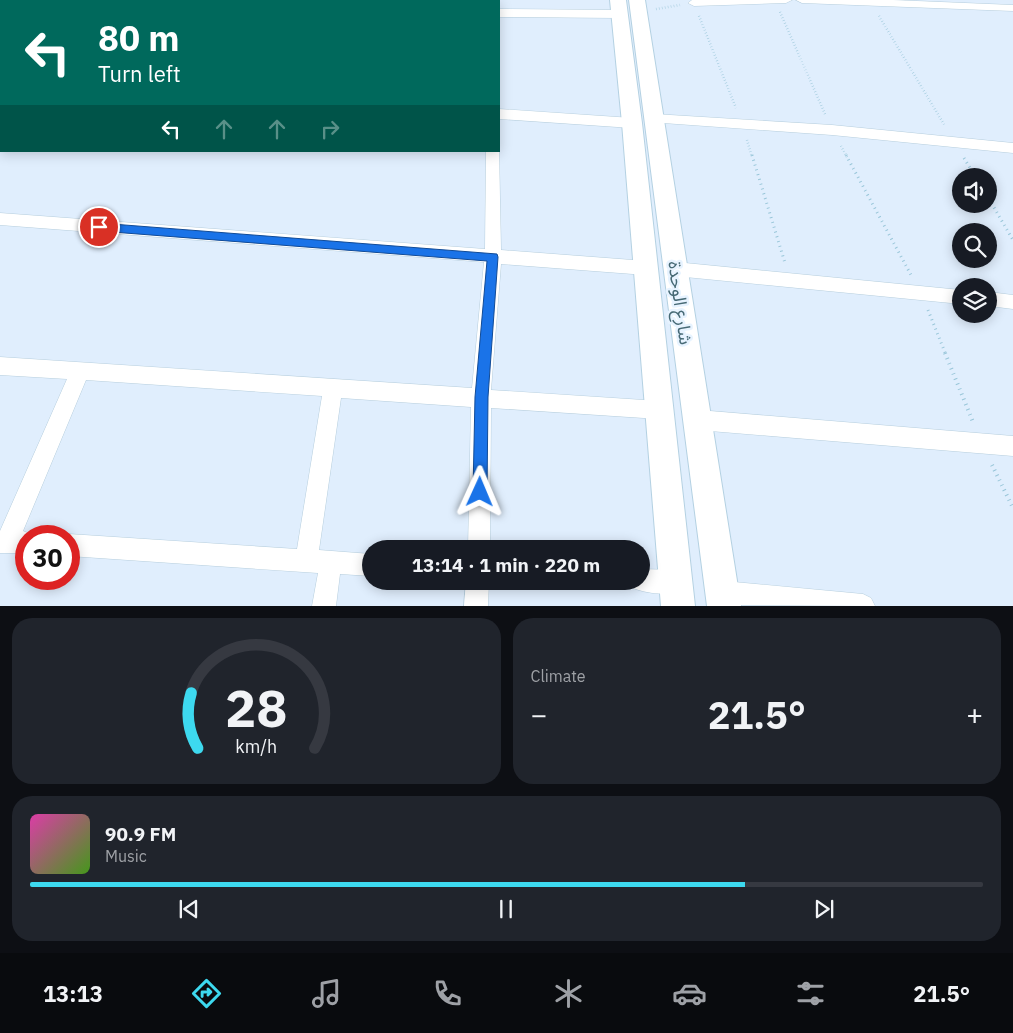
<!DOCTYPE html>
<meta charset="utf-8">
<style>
:root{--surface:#171b24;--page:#20242c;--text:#f1f3f6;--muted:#9ea1a6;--line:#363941;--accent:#3dd9ef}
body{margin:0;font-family:"IBM Plex Sans","Noto Sans Arabic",sans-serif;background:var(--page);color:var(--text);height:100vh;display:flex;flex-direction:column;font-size:19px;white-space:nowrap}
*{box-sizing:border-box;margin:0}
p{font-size:16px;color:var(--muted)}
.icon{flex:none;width:28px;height:28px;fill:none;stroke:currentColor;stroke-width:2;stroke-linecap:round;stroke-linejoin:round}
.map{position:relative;height:606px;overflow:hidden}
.details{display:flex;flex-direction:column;gap:12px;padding:12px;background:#0d0f14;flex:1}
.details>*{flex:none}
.banner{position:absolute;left:0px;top:0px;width:500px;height:152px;box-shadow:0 2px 12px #0003;background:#00695c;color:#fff;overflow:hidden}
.fabs{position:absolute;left:952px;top:168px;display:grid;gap:10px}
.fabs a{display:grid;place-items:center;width:45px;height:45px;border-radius:50%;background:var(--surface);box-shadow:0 2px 12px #0003;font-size:25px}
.speed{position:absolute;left:15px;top:525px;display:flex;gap:10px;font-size:25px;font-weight:700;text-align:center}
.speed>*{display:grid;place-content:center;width:65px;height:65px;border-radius:50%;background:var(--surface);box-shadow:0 2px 12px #0003;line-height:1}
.speed .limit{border:8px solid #d22;background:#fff;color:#111}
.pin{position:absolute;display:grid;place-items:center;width:42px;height:42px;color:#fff;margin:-21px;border:2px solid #fff;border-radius:50%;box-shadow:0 1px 5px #0007}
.me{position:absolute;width:55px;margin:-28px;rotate:1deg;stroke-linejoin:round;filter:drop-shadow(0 0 4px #0008)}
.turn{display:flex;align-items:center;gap:18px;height:105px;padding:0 15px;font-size:22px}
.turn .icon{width:65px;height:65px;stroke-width:2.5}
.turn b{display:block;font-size:35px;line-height:42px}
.lanes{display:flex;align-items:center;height:48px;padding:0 15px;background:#0003;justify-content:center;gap:25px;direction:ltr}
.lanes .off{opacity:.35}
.big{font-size:38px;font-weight:700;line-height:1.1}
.details .card{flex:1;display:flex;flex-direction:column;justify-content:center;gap:8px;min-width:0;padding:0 18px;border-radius:20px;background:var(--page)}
.details .dial{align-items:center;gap:0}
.dial svg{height:130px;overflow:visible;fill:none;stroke:var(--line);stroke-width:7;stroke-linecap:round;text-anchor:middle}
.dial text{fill:var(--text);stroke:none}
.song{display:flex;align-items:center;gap:15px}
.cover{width:60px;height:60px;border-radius:8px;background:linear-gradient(135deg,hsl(320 70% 55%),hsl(100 70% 35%))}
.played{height:5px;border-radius:2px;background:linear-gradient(90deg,var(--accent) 75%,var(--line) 75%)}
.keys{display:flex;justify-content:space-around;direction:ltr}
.heat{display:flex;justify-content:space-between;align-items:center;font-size:28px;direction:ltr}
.details .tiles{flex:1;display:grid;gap:12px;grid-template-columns:1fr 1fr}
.card:last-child{grid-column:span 2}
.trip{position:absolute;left:362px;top:540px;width:288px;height:50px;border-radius:25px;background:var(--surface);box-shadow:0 2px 12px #0003;font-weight:700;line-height:50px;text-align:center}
.tabs{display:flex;height:80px;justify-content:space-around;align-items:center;background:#090b0e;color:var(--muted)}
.tabs .icon{width:35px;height:35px}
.tabs .on{color:var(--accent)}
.tabs b{font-size:22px;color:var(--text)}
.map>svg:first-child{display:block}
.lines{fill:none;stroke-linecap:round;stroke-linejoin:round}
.street-casing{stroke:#b6cedd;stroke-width:1}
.secondary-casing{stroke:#b4d1e2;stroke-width:2}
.path-far2{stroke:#99c6d9;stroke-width:2.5;stroke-dasharray:0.5 2.5;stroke-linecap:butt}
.path-far1{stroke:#99c6d9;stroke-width:3;stroke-dasharray:1 4;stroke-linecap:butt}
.path{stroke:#99c6d9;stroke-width:4;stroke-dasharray:1 4.5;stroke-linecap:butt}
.street{fill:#fff;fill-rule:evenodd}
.secondary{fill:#fff;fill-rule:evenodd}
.route{fill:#1a73e8;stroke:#114b97}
.labels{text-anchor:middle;stroke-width:5;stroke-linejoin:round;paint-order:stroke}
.street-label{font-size:18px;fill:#466975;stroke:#e7f3ff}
</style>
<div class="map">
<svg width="1013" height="606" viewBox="0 0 1013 606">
<rect width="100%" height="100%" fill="#e0eefd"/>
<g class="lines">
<g class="street-casing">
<path id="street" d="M792,0L786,3L694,6L688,3L692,0Z
M796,0H893L1013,5V11L802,3Z
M0,4H1V10H0Z
M499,9L619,10L625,14L619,18L499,17Z
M0,90H1V98H0Z
M499,109L632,118L639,123L632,128L499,119Z
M654,114L832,125L1013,143V153L832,135L649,122L647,119L649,116Z
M499,148L501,250L646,261L652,263L654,268L652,273L646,275L501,264L491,390L659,401L666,403L669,410L666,417L659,419L491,408L490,549H468L471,407L341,398L319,550L371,554V576L340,574L336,606H312L318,573L69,556V536H63L69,534L297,549L322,396L86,380L23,531L35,536H26V553H0V531L67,379L0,375V357L472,388L484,262L0,225V213L485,249L486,151H499Z
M675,262L961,290V304L675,276L669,274L667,269L669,264Z
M989,292L1013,295V309L989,306Z
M698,410L1013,436V456L698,430L691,427L688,420L691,413Z
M641,569L676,570L684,574L688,582L684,590C670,596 647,594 633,588L630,581H641Z
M466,581H489L488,606H464Z
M723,581L863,594L871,598L875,606L723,605L715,601L711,593L715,585Z"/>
</g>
<g class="secondary-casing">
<path id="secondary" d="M610,0H626L642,123L695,606H661L622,123Z
M629,0H645L741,606H707Z"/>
</g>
<path class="path-far2" d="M656,9L680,5
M780,12L825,114
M699,16L736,108
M879,16L945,126
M747,140L752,157
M841,146L847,157"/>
<path class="path-far1" d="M752,155L785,263
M846,155L911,275
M964,158L975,176
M989,199L1013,240
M928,310L946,355"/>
<path class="path" d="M945,353L973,422
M992,465L1013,508"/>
<use href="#street" class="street"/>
<use href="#secondary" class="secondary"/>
</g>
<path class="route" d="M99,223L497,254L498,257L488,397L487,492L485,497L480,499L475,497L473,492L475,397L487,261L99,231L93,227Z"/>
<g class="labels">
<g class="street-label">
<text transform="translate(680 303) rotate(82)" y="6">شارع الوحدة</text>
</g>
</g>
</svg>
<div class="fabs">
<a><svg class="icon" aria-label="sound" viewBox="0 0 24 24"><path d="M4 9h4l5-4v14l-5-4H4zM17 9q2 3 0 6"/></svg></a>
<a><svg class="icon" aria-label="search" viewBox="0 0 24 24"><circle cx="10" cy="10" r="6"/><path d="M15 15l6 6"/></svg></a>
<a><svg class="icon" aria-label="layers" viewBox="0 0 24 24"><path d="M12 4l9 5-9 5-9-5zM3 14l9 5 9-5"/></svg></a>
</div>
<div class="speed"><div class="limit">30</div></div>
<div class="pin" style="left:99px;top:227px;background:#d93025"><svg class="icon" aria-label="arrive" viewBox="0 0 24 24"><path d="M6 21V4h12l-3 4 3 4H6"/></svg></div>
<svg class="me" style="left:480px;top:492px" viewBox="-20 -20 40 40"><path d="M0-17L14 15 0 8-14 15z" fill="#1a73e8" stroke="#fff" stroke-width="4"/></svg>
<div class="trip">13:14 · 1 min · 220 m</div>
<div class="banner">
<div class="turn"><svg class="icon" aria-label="left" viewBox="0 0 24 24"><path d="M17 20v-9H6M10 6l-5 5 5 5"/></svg><div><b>80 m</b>Turn left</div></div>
<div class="lanes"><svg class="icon" aria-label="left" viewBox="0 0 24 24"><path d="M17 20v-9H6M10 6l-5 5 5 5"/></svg><svg class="icon off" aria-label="ahead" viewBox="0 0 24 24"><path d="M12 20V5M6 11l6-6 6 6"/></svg><svg class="icon off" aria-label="ahead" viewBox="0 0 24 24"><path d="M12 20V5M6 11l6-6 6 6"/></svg><svg class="icon off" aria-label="right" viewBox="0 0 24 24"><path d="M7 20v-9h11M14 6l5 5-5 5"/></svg></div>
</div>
</div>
<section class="details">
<div class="tiles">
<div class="card dial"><svg viewBox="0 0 100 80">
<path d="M14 69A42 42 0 1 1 86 69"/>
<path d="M14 69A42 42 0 0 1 10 35" stroke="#3dd9ef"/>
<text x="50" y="56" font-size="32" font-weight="700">28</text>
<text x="50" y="72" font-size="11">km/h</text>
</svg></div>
<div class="card"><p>Climate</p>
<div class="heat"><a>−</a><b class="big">21.5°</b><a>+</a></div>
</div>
<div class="card">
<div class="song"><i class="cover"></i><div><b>90.9 FM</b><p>Music</p></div></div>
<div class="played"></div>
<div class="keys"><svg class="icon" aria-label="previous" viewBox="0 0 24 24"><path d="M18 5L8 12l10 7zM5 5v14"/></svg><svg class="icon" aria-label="pause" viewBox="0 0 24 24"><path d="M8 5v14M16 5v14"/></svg><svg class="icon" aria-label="next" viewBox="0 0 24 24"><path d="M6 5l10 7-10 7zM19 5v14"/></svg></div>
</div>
</div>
</section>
<nav class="tabs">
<b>13:13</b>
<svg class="icon on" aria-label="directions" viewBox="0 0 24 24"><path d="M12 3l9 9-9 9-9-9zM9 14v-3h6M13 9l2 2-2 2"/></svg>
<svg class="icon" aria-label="music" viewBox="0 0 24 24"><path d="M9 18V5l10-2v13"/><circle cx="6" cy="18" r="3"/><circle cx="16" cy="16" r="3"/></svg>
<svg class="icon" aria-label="phone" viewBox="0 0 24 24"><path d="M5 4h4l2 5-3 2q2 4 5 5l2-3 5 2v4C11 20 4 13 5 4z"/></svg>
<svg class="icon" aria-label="climate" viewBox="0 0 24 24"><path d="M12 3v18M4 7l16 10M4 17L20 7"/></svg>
<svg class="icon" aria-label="car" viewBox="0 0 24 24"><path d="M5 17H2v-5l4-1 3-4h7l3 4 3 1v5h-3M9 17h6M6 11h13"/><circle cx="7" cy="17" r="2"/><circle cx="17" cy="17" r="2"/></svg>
<svg class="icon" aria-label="filters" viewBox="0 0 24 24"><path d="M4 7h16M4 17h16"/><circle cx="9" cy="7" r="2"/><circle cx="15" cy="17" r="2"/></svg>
<b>21.5°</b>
</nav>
